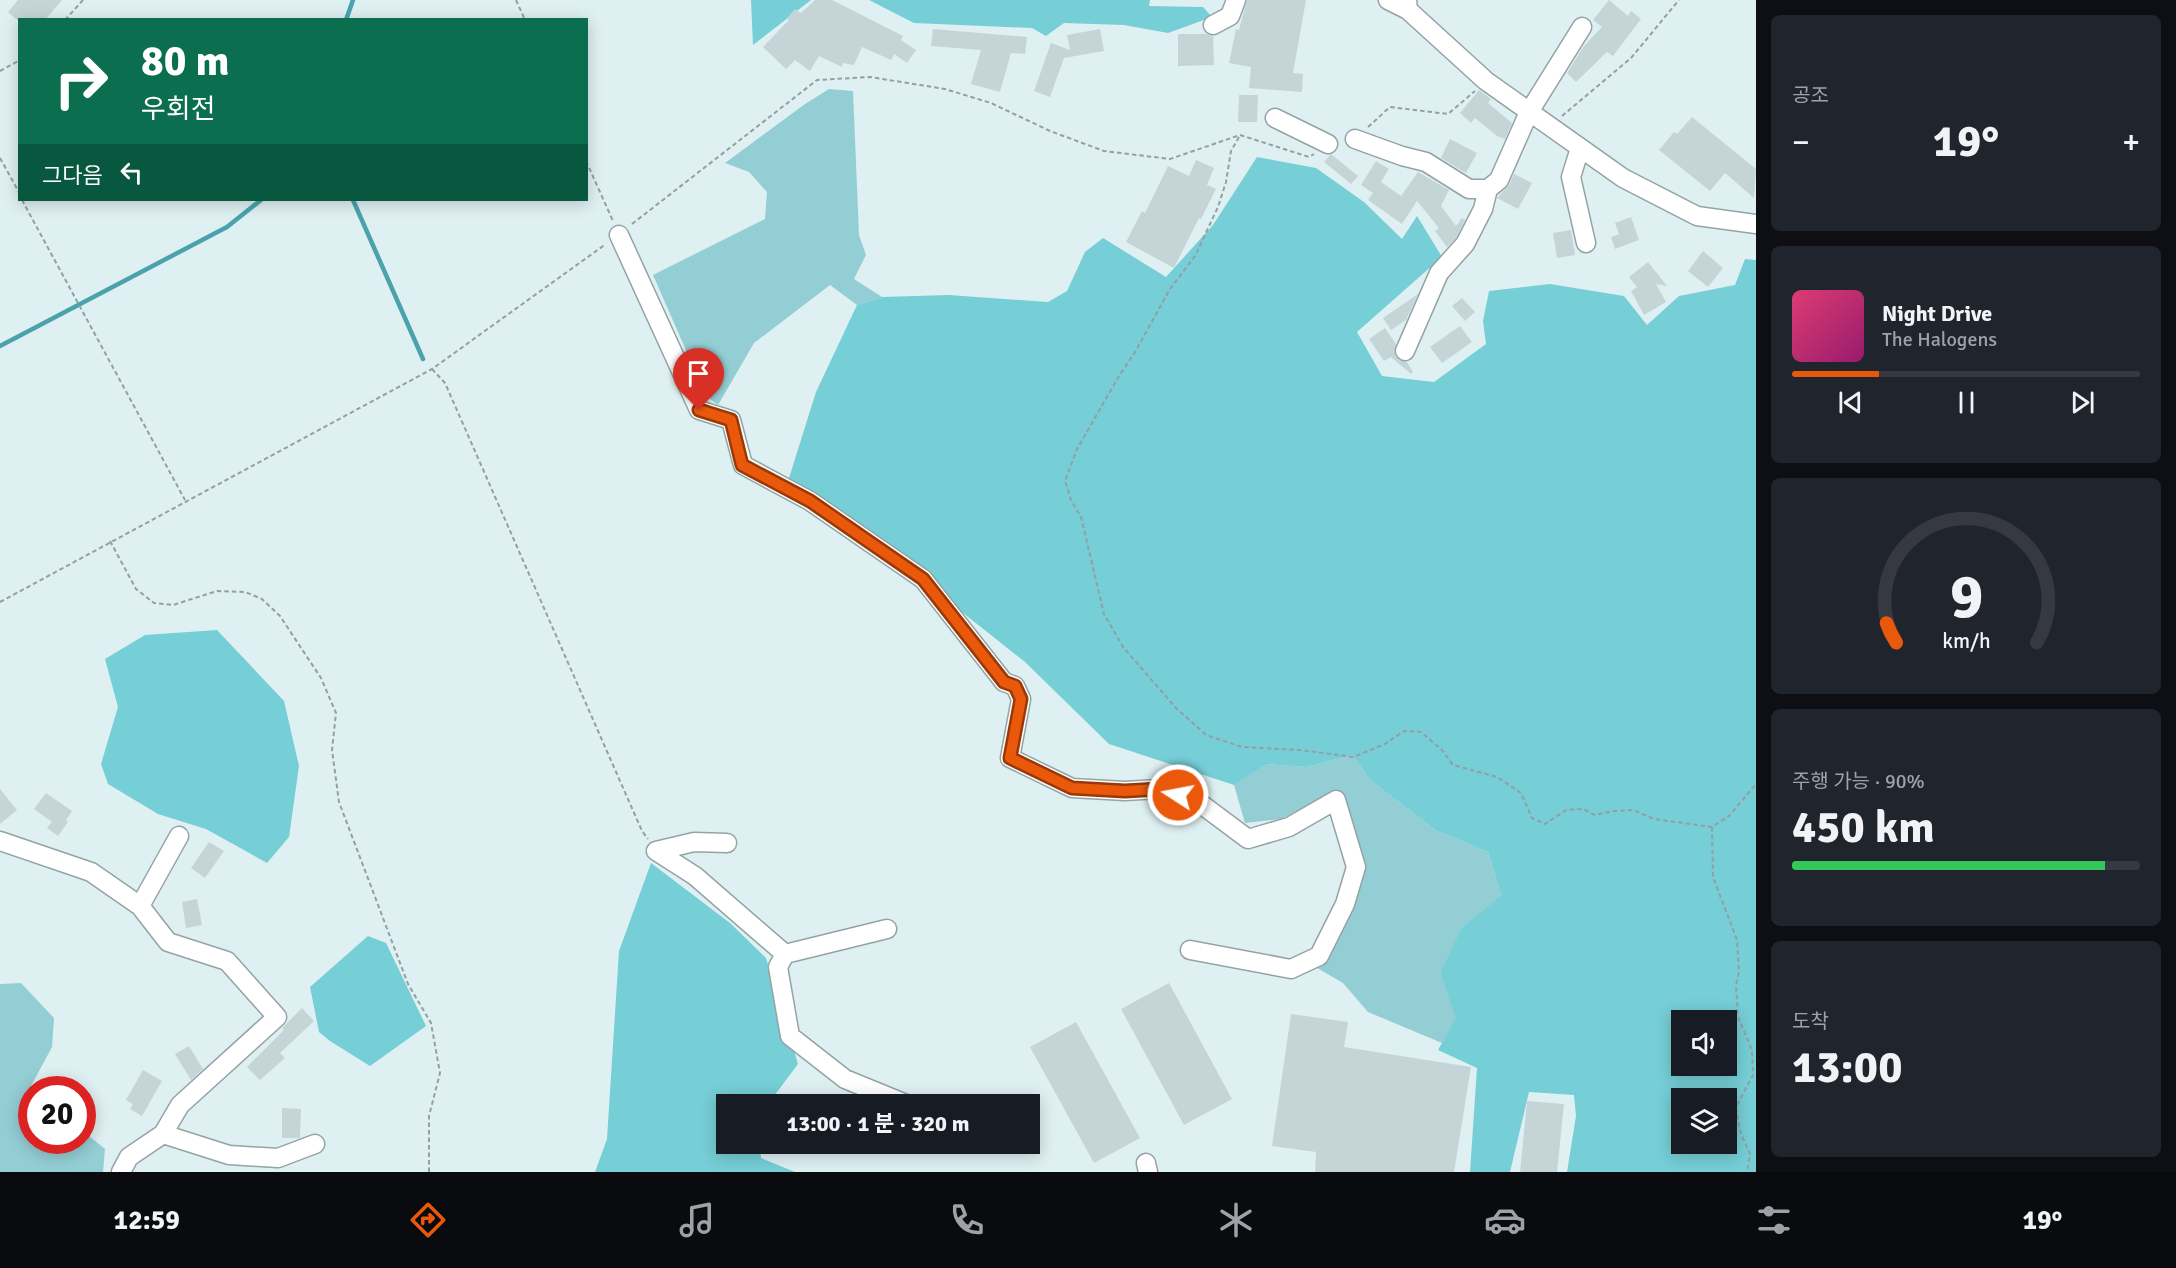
<!DOCTYPE html>
<html lang="ko">
<meta charset="utf-8">
<style>
:root{--surface:#171b24;--page:#20242c;--text:#f1f3f6;--muted:#9ea1a6;--line:#363941;--accent:#ea580c}
body{margin:0;font-family:Signika,"Noto Sans KR",sans-serif;background:var(--page);color:var(--text);height:100vh;display:flex;flex-direction:column;font-size:22px;white-space:nowrap}
*{box-sizing:border-box;margin:0}
p{font-size:20px;color:var(--muted)}
.icon{flex:none;width:33px;height:33px;fill:none;stroke:currentColor;stroke-width:2;stroke-linecap:round;stroke-linejoin:round}
.map{position:relative;flex:1;overflow:hidden}
.sheet{display:flex;flex-direction:column;gap:15px;padding:15px;background:#0d0f14;width:420px}
.sheet>*{flex:none}
.top-card{position:absolute;left:18px;top:18px;width:570px;height:183px;border-radius:0px;box-shadow:0 3px 15px #0003;background:#0b6e4f;color:#fff;overflow:hidden}
.buttons{position:absolute;left:1671px;top:1010px;display:grid;gap:12px}
.buttons a{display:grid;place-items:center;width:66px;height:66px;border-radius:0px;background:var(--surface);box-shadow:0 3px 15px #0003;font-size:30px}
.speed{position:absolute;left:18px;top:1076px;display:flex;gap:12px;font-size:30px;font-weight:700;text-align:center}
.speed>*{display:grid;place-content:center;width:78px;height:78px;border-radius:50%;background:var(--surface);box-shadow:0 3px 15px #0003;line-height:1}
.speed .limit{border:9px solid #d22;background:#fff;color:#111}
.pin{position:absolute;display:grid;place-items:center;width:51px;height:51px;color:#fff;margin:-62px -26px;border-radius:50% 50% 50% 0;rotate:-45deg;box-shadow:0 0 6px #0007}
.pin .icon{rotate:45deg}
.me{position:absolute;width:66px;margin:-33px;rotate:281deg;stroke-linejoin:round;filter:drop-shadow(0 0 4px #0008)}
.turn{display:flex;align-items:center;gap:21px;height:126px;padding:0 24px;font-size:27px}
.turn .icon{width:78px;height:78px;stroke-width:2.5}
.turn b{display:block;font-size:42px;line-height:51px}
.then{display:flex;align-items:center;height:57px;padding:0 24px;background:#0003;gap:12px;font-size:22px}
.big{font-size:45px;font-weight:700;line-height:1.1}
.sheet .tile{flex:1;display:flex;flex-direction:column;justify-content:center;gap:9px;min-width:0;padding:0 21px;border-radius:9px;background:var(--page)}
.sheet .dial{align-items:center;gap:0}
.dial svg{height:156px;overflow:visible;fill:none;stroke:var(--line);stroke-width:7;stroke-linecap:round;text-anchor:middle}
.dial text{fill:var(--text);stroke:none}
.song{display:flex;align-items:center;gap:18px}
.cover{width:72px;height:72px;border-radius:9px;background:linear-gradient(135deg,hsl(340 70% 55%),hsl(320 70% 35%))}
.played{height:6px;border-radius:3px;background:linear-gradient(90deg,var(--accent) 25%,var(--line) 25%)}
.keys{display:flex;justify-content:space-around;direction:ltr}
.heat{display:flex;justify-content:space-between;align-items:center;font-size:33px;direction:ltr}
.charge{height:9px;border-radius:4px;background:linear-gradient(90deg,#34c759 90%,var(--line) 0)}
.trip{position:absolute;left:716px;top:1094px;width:324px;height:60px;border-radius:0px;background:var(--surface);box-shadow:0 3px 15px #0003;font-weight:700;line-height:60px;text-align:center}
.tabs{display:flex;height:96px;justify-content:space-around;align-items:center;background:#090b0e;color:var(--muted)}
.tabs .icon{width:42px;height:42px}
.tabs .on{color:var(--accent)}
.tabs b{font-size:27px;color:var(--text)}
main{display:flex;flex:1;min-height:0}
.map>svg:first-child{display:block}
.green{fill:#93ced4}
.forest{fill:#76ced6;fill-rule:evenodd}
.lines{fill:none;stroke-linecap:round;stroke-linejoin:round}
.stream{stroke:#4aa3ac;stroke-width:4.5}
.building{fill:#c5d5d7}
.minor-casing{stroke:#94a3a5;stroke-width:21}
.path{stroke:#939fa1;stroke-width:2;stroke-dasharray:4.5 3;stroke-linecap:butt}
.minor{stroke:#fff;stroke-width:18}
.route-casing{stroke:#983908;stroke-width:15}
.route{stroke:#ea580c;stroke-width:10}
</style>
<main>
<div class="map">
<svg width="1756" height="1172" viewBox="0 0 1756 1172">
<rect width="100%" height="100%" fill="#dff0f2"/>
<path class="green" d="M829,89L853,91L859,235L866,255L854,279L882,297L857,305L830,285L754,343L718,405L706,396L653,275L765,219L767,192L749,172L725,163L805,104Z
M1352,755L1371,781L1437,831L1488,852L1501,895L1461,930L1440,972L1457,1018L1442,1043L1368,1012L1343,983L1317,968L1339,927L1348,838L1323,797L1281,819L1245,823L1234,785L1265,764L1306,767Z
M21,983L54,1018L52,1047L31,1086L34,1089H32V1140H82L83,1131L105,1149L103,1172H0V984Z"/>
<path class="forest" d="M751,0H811L753,45Z
M869,0H1150L1149,6L1203,7L1212,17L1168,33L1124,25L1064,23L1046,36L1032,28L914,23Z
M1257,157L1316,168L1364,202L1402,239L1417,216L1442,257L1357,332L1382,376L1434,382L1486,344L1483,321L1489,291L1550,284L1624,296L1647,325L1679,296L1735,285L1745,259L1756,260V1172H1567L1576,1116L1574,1095L1529,1092L1510,1172H1470L1477,1068L1438,1050L1456,1018L1440,972L1461,929L1501,895L1488,852L1437,831L1371,781L1352,755L1306,767L1266,764L1234,785L1109,744L1025,662L943,597L879,542L789,478L816,392L857,305L882,297L949,295L1048,302L1067,291L1085,252L1103,238L1166,277L1213,225ZM1682,1020H1726V1065H1682ZM1682,1098H1726V1143H1682Z
M217,630L284,701L299,766L289,837L267,863L206,829L158,814L108,784L101,764L118,707L105,659L145,635Z
M651,863L730,923L766,958L798,1064L768,1104H726V1143H760L761,1158L795,1172H595L607,1139L619,951Z
M368,936L386,943L426,1026L370,1066L330,1041L319,1032L310,987Z"/>
<g class="lines">
<path class="stream" d="M346,20L353,0
M353,200L423,359
M0,346L227,227L261,200"/>
</g>
<path class="building" d="M18,0H62L45,20H17L8,12Z
M815,0H832L903,36L901,40L916,50L907,63L894,54L891,60L862,47L854,65L843,63L842,67L819,56L810,71L795,60L786,69L763,47L789,20L787,18L795,9L801,13Z
M1247,0H1306L1293,73L1303,74L1302,92L1249,88L1251,67L1229,63L1236,29L1239,30Z
M1609,0L1628,16L1631,11L1641,19L1613,56L1607,52L1576,82L1567,73L1584,46L1602,27L1593,20Z
M933,29L1027,37L1025,54L1011,53L1000,92L971,84L981,50L931,46Z
M1100,29L1104,51L1064,58L1050,97L1034,91L1051,43L1070,50L1067,35Z
M1178,34H1207L1213,36L1214,65L1178,66Z
M1479,90L1491,99L1488,103L1512,123L1505,139L1497,136L1475,118L1471,123L1460,113Z
M1239,95H1258L1257,122H1238Z
M1692,117L1756,169L1754,198L1725,173L1710,191L1659,150L1674,132L1677,134Z
M1450,139L1477,153L1466,173L1441,158Z
M1331,154L1358,176L1351,184L1324,162Z
M1196,160L1214,168L1207,185L1216,189L1201,219L1199,218L1174,268L1126,242L1142,211L1145,213L1168,166L1189,176Z
M1376,161L1389,169L1381,182L1401,196L1418,172L1449,190L1441,206L1456,226L1462,218L1465,220L1456,238L1447,247L1435,231L1439,228L1417,201L1402,224L1368,200L1373,193L1361,185Z
M1514,174L1532,183L1518,209L1497,198L1509,185Z
M1631,217L1639,240L1615,249L1611,237L1619,234L1615,223Z
M1571,230L1575,255L1557,258L1553,233Z
M1703,251L1723,268L1708,287L1688,271Z
M1648,262L1667,286L1656,284L1666,302L1644,315L1631,291L1637,287L1629,277Z
M1418,294L1406,320L1391,330L1383,318Z
M1462,298L1475,312L1465,321L1452,306Z
M1460,326L1472,342L1442,363L1430,347Z
M1385,328L1396,344L1394,352L1396,357L1400,361L1407,362L1413,372L1411,374L1391,357L1384,361L1369,339Z
M0,789L17,810L0,824Z
M46,793L72,811L66,820L68,822L58,836L47,828L52,822L34,809Z
M209,842L224,851L205,878L191,868Z
M197,899L202,925L186,928L182,902Z
M1169,983L1232,1099L1184,1125L1121,1009Z
M302,1008L314,1021L280,1053L285,1058L260,1080L247,1067L284,1030L282,1028Z
M1291,1014L1348,1022L1344,1047L1471,1067L1454,1172H1315L1316,1152L1272,1146Z
M1076,1022L1140,1138L1094,1163L1030,1047Z
M189,1046L203,1069L191,1080L175,1054Z
M143,1070L162,1081L142,1116L130,1109L133,1104L126,1100Z
M1527,1101L1564,1104L1557,1172H1520Z
M282,1108L301,1109L300,1138H282Z"/>
<g class="lines">
<g class="minor-casing">
<path id="minor" d="M1388,0L1408,10
M1407,0L1408,10L1486,81L1623,178L1697,216L1756,224
M1213,25L1230,16L1236,0
M1275,118L1328,144
M1355,139L1402,156L1426,162L1469,189H1488L1499,180L1529,112L1582,27
M1580,148L1571,177L1586,243
M619,235L699,410L731,420L743,465L810,501L923,579L1004,682L1015,686L1021,699L1010,758L1072,788L1125,791L1159,789L1197,801L1248,839L1289,827L1336,800L1356,867L1345,904L1319,956L1291,969L1190,950
M1405,351L1439,273L1465,244L1483,209L1488,189
M0,841L91,872L140,906L168,942L227,961L277,1017L180,1105L163,1134
M656,851L695,876L785,954
M656,851L694,842L727,843
M140,906L179,836
M887,929L785,954L778,967L790,1036L845,1079L906,1104
M1146,1163L1148,1172
M121,1172L129,1157L163,1134L229,1155L278,1158L315,1144"/>
</g>
<path class="path" d="M516,0L525,20
M65,20L83,0
M0,71L20,60
M1562,116L1631,58L1679,0
M1368,127L1390,107L1448,114L1475,91
M1239,137L1231,151L1226,182L1218,207L1195,256L1170,289L1135,352L1119,376L1077,449L1065,481L1071,500L1081,517L1104,614L1123,647L1176,708L1206,735L1242,747L1300,750L1353,757L1385,744L1404,731L1421,732L1442,750L1453,765L1497,777L1521,793L1532,818L1545,824L1566,810L1583,809L1595,815L1613,811L1633,810L1654,819L1712,827L1729,816L1756,784
M0,158L20,194
M586,161L613,221
M22,200L185,500
M632,224L817,80L870,77L945,89L991,103L1050,131L1104,151L1170,159L1240,135L1309,157L1314,154
M432,369L445,383L642,831L648,839
M110,541L136,589L154,603L173,605L217,591L245,592L262,599L280,616L321,678L336,713L332,750L339,802L408,984L431,1023L440,1073L429,1116V1172
M0,602L432,369L606,244
M1712,827L1713,877L1737,940L1739,972L1736,985L1738,1017L1752,1050L1753,1075L1736,1107L1740,1131L1750,1154L1747,1172"/>
<use href="#minor" class="minor"/>
</g>
<g class="lines">
<g class="route-casing">
<path id="route" d="M699,410L731,420L742,465L810,501L923,579L1004,682L1015,686L1021,699L1010,758L1072,788L1125,791L1159,789L1178,795"/>
</g>
<use href="#route" class="route"/>
</g>
</svg>
<div class="buttons">
<a><svg class="icon" aria-label="sound" viewBox="0 0 24 24"><path d="M4 9h4l5-4v14l-5-4H4zM17 9q2 3 0 6"/></svg></a>
<a><svg class="icon" aria-label="layers" viewBox="0 0 24 24"><path d="M12 4l9 5-9 5-9-5zM3 14l9 5 9-5"/></svg></a>
</div>
<div class="speed"><div class="limit">20</div></div>
<div class="pin" style="left:699px;top:410px;background:#d93025"><svg class="icon" aria-label="arrive" viewBox="0 0 24 24"><path d="M6 21V4h12l-3 4 3 4H6"/></svg></div>
<svg class="me" style="left:1178px;top:795px" viewBox="-20 -20 40 40"><circle r="17" fill="#ea580c" stroke="#fff" stroke-width="3"/><path d="M0-11L8 9 0 5-8 9z" fill="#fff"/></svg>
<div class="trip">13:00 · 1 분 · 320 m</div>
<div class="top-card">
<div class="turn"><svg class="icon" aria-label="right" viewBox="0 0 24 24"><path d="M7 20v-9h11M14 6l5 5-5 5"/></svg><div><b>80 m</b>우회전</div></div>
<div class="then">그다음<svg class="icon" aria-label="left" viewBox="0 0 24 24"><path d="M17 20v-9H6M10 6l-5 5 5 5"/></svg></div>
</div>
</div>
<section class="sheet">
<div class="tile"><p>공조</p>
<div class="heat"><a>−</a><b class="big">19°</b><a>+</a></div>
</div>
<div class="tile">
<div class="song"><i class="cover"></i><div><b>Night Drive</b><p>The Halogens</p></div></div>
<div class="played"></div>
<div class="keys"><svg class="icon" aria-label="previous" viewBox="0 0 24 24"><path d="M18 5L8 12l10 7zM5 5v14"/></svg><svg class="icon" aria-label="pause" viewBox="0 0 24 24"><path d="M8 5v14M16 5v14"/></svg><svg class="icon" aria-label="next" viewBox="0 0 24 24"><path d="M6 5l10 7-10 7zM19 5v14"/></svg></div>
</div>
<div class="tile dial"><svg viewBox="0 0 100 80">
<path d="M14 69A42 42 0 1 1 86 69"/>
<path d="M14 69A42 42 0 0 1 9 59" stroke="#ea580c"/>
<text x="50" y="56" font-size="32" font-weight="700">9</text>
<text x="50" y="72" font-size="11">km/h</text>
</svg></div>
<div class="tile"><p>주행 가능 · 90%</p><b class="big">450 km</b><div class="charge"></div></div>
<div class="tile"><p>도착</p><b class="big">13:00</b></div>
</section>
</main>
<nav class="tabs">
<b>12:59</b>
<svg class="icon on" aria-label="directions" viewBox="0 0 24 24"><path d="M12 3l9 9-9 9-9-9zM9 14v-3h6M13 9l2 2-2 2"/></svg>
<svg class="icon" aria-label="music" viewBox="0 0 24 24"><path d="M9 18V5l10-2v13"/><circle cx="6" cy="18" r="3"/><circle cx="16" cy="16" r="3"/></svg>
<svg class="icon" aria-label="phone" viewBox="0 0 24 24"><path d="M5 4h4l2 5-3 2q2 4 5 5l2-3 5 2v4C11 20 4 13 5 4z"/></svg>
<svg class="icon" aria-label="climate" viewBox="0 0 24 24"><path d="M12 3v18M4 7l16 10M4 17L20 7"/></svg>
<svg class="icon" aria-label="car" viewBox="0 0 24 24"><path d="M5 17H2v-5l4-1 3-4h7l3 4 3 1v5h-3M9 17h6M6 11h13"/><circle cx="7" cy="17" r="2"/><circle cx="17" cy="17" r="2"/></svg>
<svg class="icon" aria-label="filters" viewBox="0 0 24 24"><path d="M4 7h16M4 17h16"/><circle cx="9" cy="7" r="2"/><circle cx="15" cy="17" r="2"/></svg>
<b>19°</b>
</nav>
